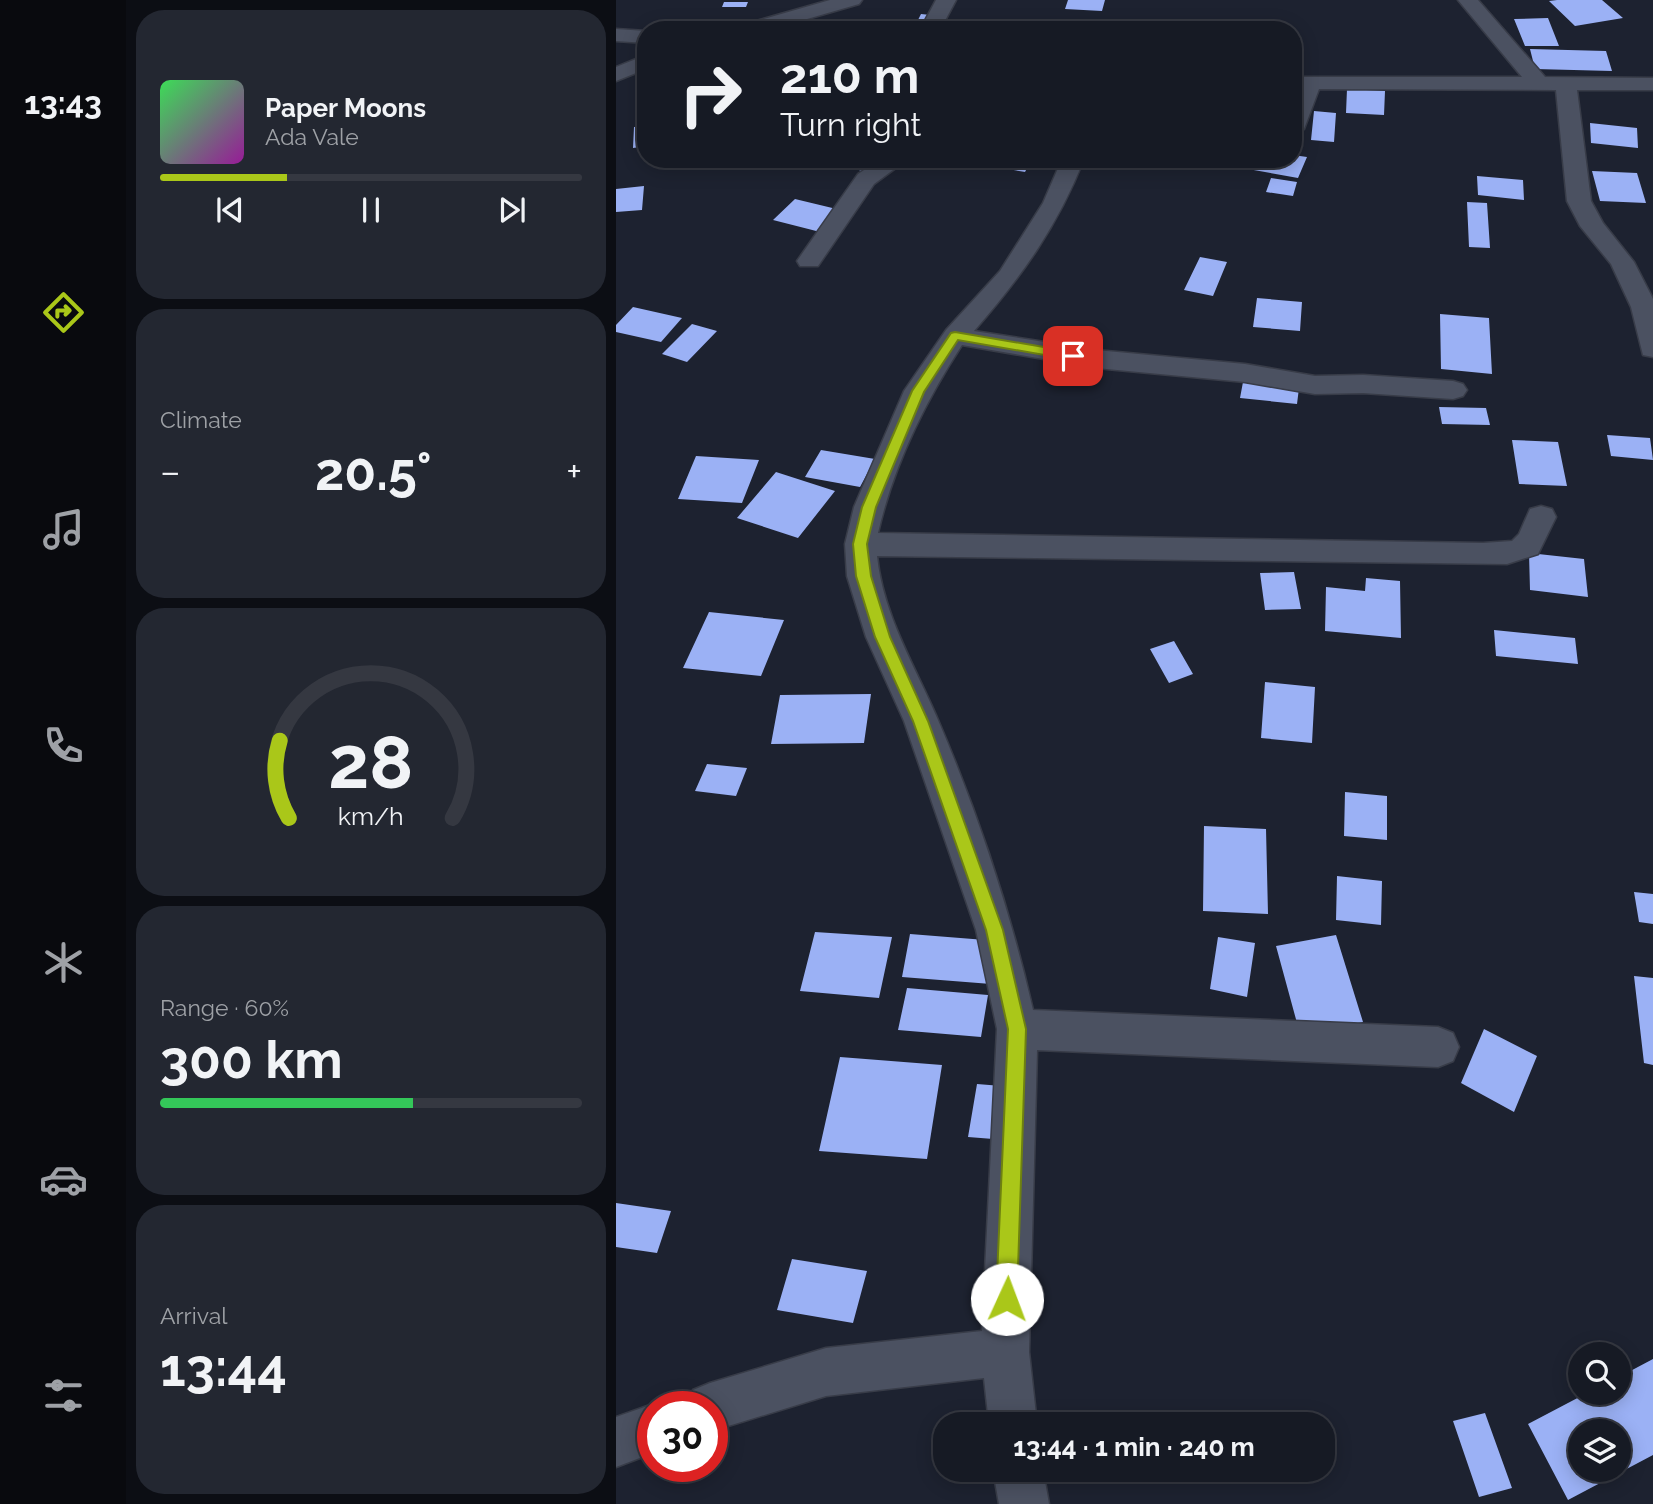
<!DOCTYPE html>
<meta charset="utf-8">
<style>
:root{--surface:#161a24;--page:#232731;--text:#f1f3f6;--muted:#9ea1a6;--line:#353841;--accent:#aac719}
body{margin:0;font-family:Raleway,sans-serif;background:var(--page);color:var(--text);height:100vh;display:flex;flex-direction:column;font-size:26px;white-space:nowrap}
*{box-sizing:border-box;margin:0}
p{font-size:23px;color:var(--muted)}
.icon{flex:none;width:38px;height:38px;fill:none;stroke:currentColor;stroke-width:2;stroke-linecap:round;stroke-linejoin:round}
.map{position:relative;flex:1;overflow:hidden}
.sheet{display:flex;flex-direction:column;gap:10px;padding:10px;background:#0c0e14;width:490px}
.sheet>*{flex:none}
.banner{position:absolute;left:21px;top:21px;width:665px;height:147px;border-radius:28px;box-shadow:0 4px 18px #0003,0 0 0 2px var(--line);background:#161a24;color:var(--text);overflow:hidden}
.controls{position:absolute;left:952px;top:1342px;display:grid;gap:14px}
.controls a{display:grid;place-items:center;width:63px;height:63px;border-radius:50%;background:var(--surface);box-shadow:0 4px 18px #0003,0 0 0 2px var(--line);font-size:35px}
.speed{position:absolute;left:21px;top:1391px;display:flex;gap:14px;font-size:35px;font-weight:700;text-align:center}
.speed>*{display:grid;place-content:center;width:91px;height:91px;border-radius:50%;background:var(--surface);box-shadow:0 4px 18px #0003,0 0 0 2px var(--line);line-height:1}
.speed .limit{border:10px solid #d22;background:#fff;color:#111}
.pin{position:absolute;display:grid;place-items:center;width:60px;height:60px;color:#fff;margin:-30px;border-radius:14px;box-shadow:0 4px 10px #0006}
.me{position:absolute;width:77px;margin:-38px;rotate:2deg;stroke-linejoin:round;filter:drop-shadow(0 0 5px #0008)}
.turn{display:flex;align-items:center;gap:24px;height:147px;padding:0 28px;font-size:32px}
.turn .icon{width:91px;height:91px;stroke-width:2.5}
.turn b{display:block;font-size:49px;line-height:60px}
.big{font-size:52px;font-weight:700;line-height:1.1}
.sheet .card{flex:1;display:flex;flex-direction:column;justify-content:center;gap:10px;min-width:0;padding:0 24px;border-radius:28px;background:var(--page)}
.sheet .dial{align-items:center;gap:0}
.dial svg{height:182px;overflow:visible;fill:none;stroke:var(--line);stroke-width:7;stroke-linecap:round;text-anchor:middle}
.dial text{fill:var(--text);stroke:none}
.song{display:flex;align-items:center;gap:21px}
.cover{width:84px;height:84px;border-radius:10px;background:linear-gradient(135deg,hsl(130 70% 55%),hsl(300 70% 35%))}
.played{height:7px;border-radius:4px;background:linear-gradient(90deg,var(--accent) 30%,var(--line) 30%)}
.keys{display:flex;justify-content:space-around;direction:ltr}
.heat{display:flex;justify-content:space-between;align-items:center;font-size:38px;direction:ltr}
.charge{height:10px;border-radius:5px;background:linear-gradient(90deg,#34c759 60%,var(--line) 0)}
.trip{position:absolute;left:317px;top:1412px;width:402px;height:70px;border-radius:28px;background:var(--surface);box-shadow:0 4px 18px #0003,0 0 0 2px var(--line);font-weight:700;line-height:70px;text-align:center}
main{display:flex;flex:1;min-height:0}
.menu{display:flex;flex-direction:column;width:126px;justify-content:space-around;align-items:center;background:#090a0e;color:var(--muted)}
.menu .icon{width:49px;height:49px}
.menu .active{color:var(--accent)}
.menu b{font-size:32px;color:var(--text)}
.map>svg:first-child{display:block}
.building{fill:#9bb1f5;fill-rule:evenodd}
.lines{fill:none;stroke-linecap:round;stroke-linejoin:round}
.minor-casing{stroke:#383c48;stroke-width:3}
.minor{fill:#4b5161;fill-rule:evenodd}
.route{fill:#aac719;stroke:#6e8110;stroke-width:2}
</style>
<main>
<nav class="menu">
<b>13:43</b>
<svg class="icon active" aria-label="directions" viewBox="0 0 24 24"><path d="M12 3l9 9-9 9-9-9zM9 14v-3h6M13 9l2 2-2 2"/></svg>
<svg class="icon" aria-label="music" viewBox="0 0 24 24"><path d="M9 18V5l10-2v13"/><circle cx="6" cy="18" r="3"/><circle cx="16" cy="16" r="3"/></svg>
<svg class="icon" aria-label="phone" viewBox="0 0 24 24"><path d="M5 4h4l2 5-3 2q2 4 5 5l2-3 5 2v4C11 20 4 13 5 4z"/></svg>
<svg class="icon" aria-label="climate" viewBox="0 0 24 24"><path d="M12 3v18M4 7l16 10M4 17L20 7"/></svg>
<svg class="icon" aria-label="car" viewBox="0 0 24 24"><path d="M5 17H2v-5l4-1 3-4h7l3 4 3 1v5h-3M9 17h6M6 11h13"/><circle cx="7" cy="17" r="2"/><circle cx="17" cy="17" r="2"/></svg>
<svg class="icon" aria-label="filters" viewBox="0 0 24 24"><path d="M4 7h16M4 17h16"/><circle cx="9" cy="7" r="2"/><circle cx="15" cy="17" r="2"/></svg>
</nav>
<section class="sheet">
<div class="card">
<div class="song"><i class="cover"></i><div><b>Paper Moons</b><p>Ada Vale</p></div></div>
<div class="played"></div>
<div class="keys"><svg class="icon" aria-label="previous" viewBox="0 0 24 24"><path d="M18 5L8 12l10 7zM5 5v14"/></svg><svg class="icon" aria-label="pause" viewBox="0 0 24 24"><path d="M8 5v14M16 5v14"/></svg><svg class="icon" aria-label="next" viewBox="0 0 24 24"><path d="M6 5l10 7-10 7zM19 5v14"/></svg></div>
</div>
<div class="card"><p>Climate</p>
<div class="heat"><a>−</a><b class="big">20.5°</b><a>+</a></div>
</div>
<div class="card dial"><svg viewBox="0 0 100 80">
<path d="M14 69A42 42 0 1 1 86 69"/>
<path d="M14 69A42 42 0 0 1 10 35" stroke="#aac719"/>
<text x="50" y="56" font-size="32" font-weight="700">28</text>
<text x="50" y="72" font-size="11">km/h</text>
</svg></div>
<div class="card"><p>Range · 60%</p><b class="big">300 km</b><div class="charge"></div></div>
<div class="card"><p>Arrival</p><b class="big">13:44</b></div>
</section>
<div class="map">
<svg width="1037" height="1504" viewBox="0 0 1037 1504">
<rect width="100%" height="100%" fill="#1d2230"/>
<path class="building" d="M452,0H489L486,11L449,9Z
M941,0H986L1007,18L959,26L933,1Z
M108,2H132L130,7H106Z
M305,14L324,16L316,30H297Z
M932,18L943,46H909L898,19Z
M514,20L558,21L557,30H512Z
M618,21L672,23V30L618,29Z
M914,49L990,51L996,71L919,69Z
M731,89L769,91L768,115L730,113Z
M698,111L720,113L718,142L695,140Z
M974,123L1021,128L1022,148L975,143Z
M30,126V146L17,148L18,127Z
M677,155L691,157L682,178L587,161L677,159Z
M232,159H265L250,172L225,165Z
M359,159H390L375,170L355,163Z
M398,159H416L409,172L392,169Z
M976,171L1021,173L1030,203L984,201Z
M861,176L907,180L908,200L862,195Z
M655,178L681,182L677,196L650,192Z
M28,186L26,210L0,212V189Z
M179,199L233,212L212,234L157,220Z
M851,202L871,203L874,248L853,247Z
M584,257L611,262L597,296L568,290Z
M641,298L686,302L684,331L637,327Z
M17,307L66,318L45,342L0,332V325Z
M824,314L873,318L876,374L825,369Z
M76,324L101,331L71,362L46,354Z
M627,382L683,388L681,404L624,398Z
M823,407L870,408L874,425L826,424Z
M991,435L1034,438L1037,460L995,456Z
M896,440L942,442L951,486L903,484Z
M205,450L259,459L244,487L189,477Z
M80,456L143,460L126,503L62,499Z
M160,472L219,491L182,538L121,518Z
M913,553L968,559L972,597L914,590Z
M678,572L685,609L649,610L644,573Z
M750,578L784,581L785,638L709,631L710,587L749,591Z
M93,612L168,620L145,676L67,668Z
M878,630L959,638L962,664L880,656Z
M558,641L577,674L553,683L534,649Z
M649,682L699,687L696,743L645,738Z
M255,694L248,743L155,744L164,695Z
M91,764L131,768L120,796L79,791Z
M729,792L771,796V840L728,836Z
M588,826L650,829L652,914L587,911Z
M721,876L766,881L765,925L720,920Z
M1018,892L1037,894V924L1023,922Z
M199,932L276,937L263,998L184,991Z
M294,934L382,941L375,984L286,977Z
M720,935L747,1022L684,1034L660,946Z
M602,937L639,943L631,997L594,989Z
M1018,976L1037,978V1065L1028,1063Z
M291,988L372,995L365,1037L282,1030Z
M868,1029L921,1056L898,1112L845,1083Z
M224,1057L326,1065L311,1159L203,1151Z
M361,1084L398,1087L390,1140L352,1137Z
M0,1203L55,1211L41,1253L0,1247Z
M176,1259L251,1271L237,1323L161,1310Z
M1037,1359V1455L952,1500L912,1424L971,1393H1003V1377ZM964,1432H1003V1470H964Z
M869,1413L896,1488L863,1497L837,1421Z"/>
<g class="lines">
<g class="minor-casing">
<path id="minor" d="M214,0H246L243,4L153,30H120L123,26Z
M320,0H340L324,30H304Z
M842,0H862L929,77L1037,78V90H961L975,201L987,223L1018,262L1037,299V357L1027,355L1015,307L995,264L964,226L951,201L940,90L703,89L688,129L677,136V101L682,89H677V77H906Z
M0,29L30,31V43L0,41Z
M30,55V69L0,81V67Z
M265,159H292L258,184L202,266H184L181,261L242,174Z
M446,159H468C441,227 406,276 358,331L480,350L629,364L699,376L747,375L837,381L847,384L851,390L847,396L837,399L747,393L699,394L629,382L480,368L346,345C309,402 277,467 262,533L867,543L896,541L903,534L914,509L925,506L936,509L940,517L922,554L891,564L261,556C267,615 299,666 322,720C361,811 395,914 417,1010L822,1027L837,1033L843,1047L837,1061L822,1067L421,1050L413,1352L421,1424H373L368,1378L210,1396L96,1431V1407H70L77,1390L94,1383L210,1348L366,1331L381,1029L360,930L288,721L250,637L231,576L229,544L238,507L288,391L330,330L384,271L427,203Z
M37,1404L45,1407H37V1453L0,1467V1417Z
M377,1470H427L433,1504H383Z"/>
</g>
<use href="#minor" class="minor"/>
</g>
<path class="route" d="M339,332L457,352L463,356L457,360L342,340L308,392L260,507L251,544L255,576L274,637L312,721L387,930L410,1029L401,1299L398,1306L391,1310L383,1306L380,1299L392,1029L370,930L297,721L259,637L240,576L237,544L246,507L296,391L335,333Z"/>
</svg>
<div class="controls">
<a><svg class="icon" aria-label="search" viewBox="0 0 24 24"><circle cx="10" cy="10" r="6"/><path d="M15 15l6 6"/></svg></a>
<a><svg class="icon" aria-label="layers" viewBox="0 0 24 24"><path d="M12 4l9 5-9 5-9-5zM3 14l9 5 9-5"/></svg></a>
</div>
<div class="speed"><div class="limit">30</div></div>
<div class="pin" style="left:457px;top:356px;background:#d93025"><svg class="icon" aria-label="arrive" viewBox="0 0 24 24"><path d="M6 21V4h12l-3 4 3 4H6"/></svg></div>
<svg class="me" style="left:391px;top:1299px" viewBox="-20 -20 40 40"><circle r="19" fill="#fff"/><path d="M0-13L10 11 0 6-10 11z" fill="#aac719"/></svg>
<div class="trip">13:44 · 1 min · 240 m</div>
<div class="banner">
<div class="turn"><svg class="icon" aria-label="right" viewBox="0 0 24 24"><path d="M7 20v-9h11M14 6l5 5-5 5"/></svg><div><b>210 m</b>Turn right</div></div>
</div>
</div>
</main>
